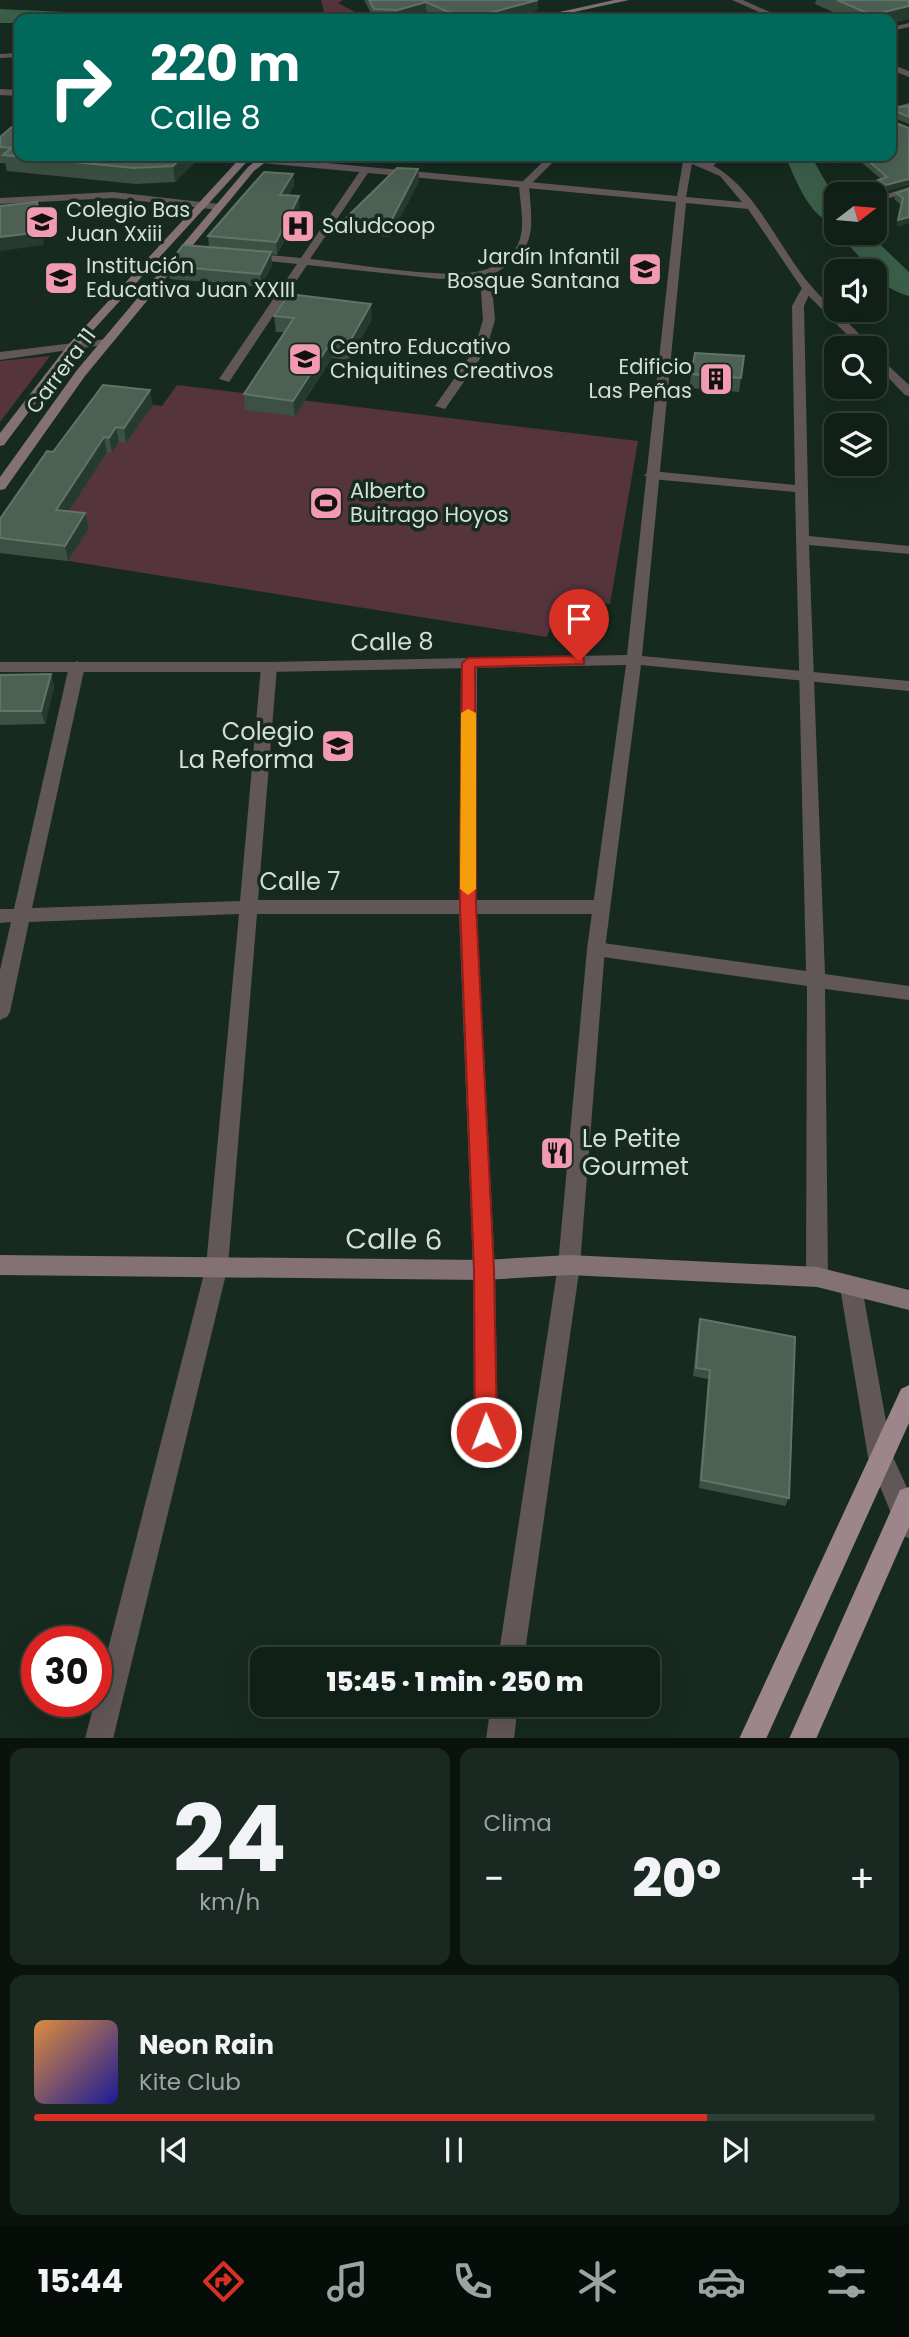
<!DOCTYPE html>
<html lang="es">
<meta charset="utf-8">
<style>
:root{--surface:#102017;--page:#192820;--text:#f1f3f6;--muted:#9ca3a1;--line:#303e36;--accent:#d93025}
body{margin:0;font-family:Poppins,sans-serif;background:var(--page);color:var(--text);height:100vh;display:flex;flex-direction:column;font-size:26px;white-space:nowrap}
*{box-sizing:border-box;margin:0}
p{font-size:23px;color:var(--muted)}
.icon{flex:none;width:38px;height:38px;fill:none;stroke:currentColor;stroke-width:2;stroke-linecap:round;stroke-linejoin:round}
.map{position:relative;height:1738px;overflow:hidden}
.details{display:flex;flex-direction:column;gap:10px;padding:10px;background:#09120d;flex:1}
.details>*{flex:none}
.banner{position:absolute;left:14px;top:14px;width:882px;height:147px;border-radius:14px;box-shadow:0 7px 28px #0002,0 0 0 2px var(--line);background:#00695c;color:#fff;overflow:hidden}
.needle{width:46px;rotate:74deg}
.tools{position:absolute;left:824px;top:182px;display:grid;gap:14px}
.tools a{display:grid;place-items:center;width:63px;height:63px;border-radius:14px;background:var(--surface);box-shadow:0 7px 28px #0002,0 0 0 2px var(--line);font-size:35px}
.speed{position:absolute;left:21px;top:1626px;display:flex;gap:14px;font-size:35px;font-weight:700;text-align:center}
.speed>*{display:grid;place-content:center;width:91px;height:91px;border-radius:50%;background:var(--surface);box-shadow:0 7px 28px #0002,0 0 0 2px var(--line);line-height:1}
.speed .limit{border:10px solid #d22;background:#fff;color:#111}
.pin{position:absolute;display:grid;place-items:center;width:60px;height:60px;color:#fff;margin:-72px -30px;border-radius:50% 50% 50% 0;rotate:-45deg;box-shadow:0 0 7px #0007}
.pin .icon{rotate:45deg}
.me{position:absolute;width:77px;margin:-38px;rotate:359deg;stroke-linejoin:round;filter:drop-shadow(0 0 5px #0008)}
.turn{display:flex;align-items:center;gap:24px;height:147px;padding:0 21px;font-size:32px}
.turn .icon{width:91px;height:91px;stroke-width:2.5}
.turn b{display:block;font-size:49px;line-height:60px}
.big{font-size:52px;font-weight:800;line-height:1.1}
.details .tile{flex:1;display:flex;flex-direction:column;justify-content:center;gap:10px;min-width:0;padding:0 24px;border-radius:14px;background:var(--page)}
.details .dial{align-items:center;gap:0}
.dial b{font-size:91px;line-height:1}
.song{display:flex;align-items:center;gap:21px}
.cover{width:84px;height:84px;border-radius:10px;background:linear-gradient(135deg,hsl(30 70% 55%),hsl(240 70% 35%))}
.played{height:7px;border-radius:4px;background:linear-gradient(90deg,var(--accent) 80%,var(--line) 80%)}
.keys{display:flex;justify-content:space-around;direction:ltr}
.heat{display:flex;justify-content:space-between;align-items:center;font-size:38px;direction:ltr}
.details .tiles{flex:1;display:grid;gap:10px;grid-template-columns:1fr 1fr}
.tile:last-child{grid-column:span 2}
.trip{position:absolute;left:250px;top:1647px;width:410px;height:70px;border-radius:14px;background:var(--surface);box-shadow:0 7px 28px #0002,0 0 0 2px var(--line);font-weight:800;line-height:70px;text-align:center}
.dock{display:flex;height:112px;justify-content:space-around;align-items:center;background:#060d09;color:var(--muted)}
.dock .icon{width:49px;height:49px}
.dock .on{color:var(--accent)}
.dock b{font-size:32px;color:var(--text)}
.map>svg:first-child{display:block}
.green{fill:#56343e}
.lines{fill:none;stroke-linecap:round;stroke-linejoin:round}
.river{fill:#3b5f4a;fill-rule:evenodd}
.service{fill:#615658;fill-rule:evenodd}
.minor{fill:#615658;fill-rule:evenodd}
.tertiary{fill:#615658;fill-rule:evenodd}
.secondary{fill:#837175;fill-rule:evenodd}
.primary{fill:#9c868b;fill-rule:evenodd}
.wall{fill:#3c5144}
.shaded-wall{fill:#263b2f}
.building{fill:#4d6054;stroke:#627468;stroke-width:2}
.route{fill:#d93025;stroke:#8d1f18;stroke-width:2}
.slow{fill:#f59e0b}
.labels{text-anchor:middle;stroke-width:7;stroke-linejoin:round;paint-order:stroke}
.far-poi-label{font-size:21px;fill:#d3dfd7;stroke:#162a1f;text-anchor:start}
.far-street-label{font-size:21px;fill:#d3dfd7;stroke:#162a1f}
.street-label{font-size:24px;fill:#d3dfd7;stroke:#162a1f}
.poi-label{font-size:24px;fill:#d3dfd7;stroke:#162a1f;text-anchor:end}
.near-street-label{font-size:28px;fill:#d3dfd7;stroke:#162a1f}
</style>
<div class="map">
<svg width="909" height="1739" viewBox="0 0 909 1739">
<rect width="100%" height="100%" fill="#162a1f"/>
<path class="green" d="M321,0H343L338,3L368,19H326Z
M50,356L0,422V361Z
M177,385L638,441L610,604L561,599L547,637L68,561L0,553V540L106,399L162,406Z"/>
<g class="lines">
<path class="river" d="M0,9L65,12L73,14L76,19H19V23H0Z
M785,156H811L836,200V224C809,219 796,179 785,156Z
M838,233H868L909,272V296C896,293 879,283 875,271H872Z"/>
<path class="service" d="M830,14L846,19H839L830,16Z"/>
<path class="minor" d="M19,53V57L0,58V54Z
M0,89L19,90V96L0,95Z
M909,103V109L891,114V108Z
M549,156H559L529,186C533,233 537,251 491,275L495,320L486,350L445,409L435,406L474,350L483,320L480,277L440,279L307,265L229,382L219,379L297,264L248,259L243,256L248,253L301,258L362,168L370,170L310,259C350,263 450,281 484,270C496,266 512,256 518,244C526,228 520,203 519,185Z
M713,156H723L711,168H705L703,166Z
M909,187V193L889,198L884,195Z
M113,192L219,204L224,207L219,210L113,198L0,204V198Z
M807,285L812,288L804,306L809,536L909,546V554L809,545L825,974L909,986V1000L825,989L828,1277L825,1284L817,1287L809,1284L806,1277L807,986L596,956L589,954L587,949L589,944L596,942L806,971L795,492L651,479L644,475L651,471L795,485L792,306L802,288Z
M469,658L477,663V900H601L607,902L610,907L607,912L601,914H477L495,1270L498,1432L494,1440L486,1444L478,1440L474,1432L473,1270L459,914H257L228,1266L113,1739H85L206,1266L239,914L29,922L10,1012L7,1017L0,1020V970L11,922L0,923V909H14L69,666L77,661L85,666L32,908L240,901L261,667L269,662L277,667L258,900H459L461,663Z"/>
<path class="tertiary" d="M732,0H743L785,19H775Z
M562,11L582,17L583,19H572L559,15Z
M909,23V27L891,31V27Z
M891,64L909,71V77L891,70Z
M669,156C744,152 770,239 812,287C830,308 854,326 872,348H860L803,290L748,209L686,203L642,656L909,681V691L641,665L605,949L580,1265L524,1659H498L558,1265L587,949L626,665L269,672H0V662H269L627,655L676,202L262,163L257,160L262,157L677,196L683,162ZM692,164L720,176L742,202L686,197Z
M106,339L110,340V344L0,360V352Z
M875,353L909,385V396L905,395L875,364Z
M851,1277L859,1280L862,1287L892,1455L909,1492V1538L900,1535L868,1457L840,1287L843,1280Z
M491,1704H518L514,1739H486Z"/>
<path class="secondary" d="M614,0H629L542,19H528Z
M242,156H252L76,349L4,445L0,446V433L68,345Z
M262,156H273L254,171L85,376L5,489L0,490V477L77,370L248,167Z
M0,1255L484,1260L569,1255L817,1267L909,1290V1310L817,1287L569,1275L484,1280L0,1275Z"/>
<path class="primary" d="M909,1385V1423L766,1739H739L901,1389Z
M909,1487V1527L816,1739H789L900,1490Z"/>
</g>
<path class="wall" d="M364,0H538V10L503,19H443L426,11L401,19H374Z
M816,0H909V19L891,23V19H849L815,4Z
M909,106V124L892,117H891V108Z
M891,121L909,128L884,192L877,187L878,180L881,179L854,156H891Z
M0,137L19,156H205H201L175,182L136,184L7,171L5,163H0Z
M418,169L419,181L390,237L343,233V221Z
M293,174L294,186L288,195L300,209L277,255L271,254L272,265L261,287L170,279L168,266L209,247L208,236Z
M909,189L897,227L901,205L894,199L896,193Z
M274,316L372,319L349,360L332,358L295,416L245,410L244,394L285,332H276Z
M744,356L739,392L689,388L691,374Z
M153,405L126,443L119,442L112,452H107L69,511L85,513L89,528L68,561L0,553V519L53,452Z
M51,674L54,687L45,724L0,725V675Z
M700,1319L789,1498L785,1506L699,1488L708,1379L693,1376L698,1327Z"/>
<path class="shaded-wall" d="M538,0V10L503,19H471V18Z
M426,2V11L399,19L398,10Z
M909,6V19L891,23V19H871L872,15Z
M183,156H201L175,182L173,166Z
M418,169L419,181L390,237L389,225Z
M293,174L294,186L281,207L280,195Z
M909,179V185L884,192L886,185Z
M299,196L300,209L277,255L276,242Z
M37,202L44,245L0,251V237Z
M909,217V223L897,227L898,220Z
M271,252L272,265L261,287L260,274Z
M371,304L372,319L349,360L348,345Z
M331,342L332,358L295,416L293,401Z
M150,390L153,405L126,443L124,428Z
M116,427L119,442L112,452L109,438Z
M104,437L107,452L60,525L56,510Z
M85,513L89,528L68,561L65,546Z
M51,674L54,687L45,724L41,711Z"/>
<path class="building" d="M369,0H538L471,18L460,17L426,2L398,10L374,9Z
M837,0H909V6L872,15Z
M908,106H909V117L893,110L891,112V108Z
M891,118V121L909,128V179L886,185L878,180L887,177L863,156H891Z
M19,121V156H183L173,166L134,168L3,155L11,148L0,147V137Z
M397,168L418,169L389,225L343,221Z
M264,172L293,174L280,195L299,196L276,242L208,236Z
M909,189V217L898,220L903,198L896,193Z
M37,202L41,232L0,237V206Z
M183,245L271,252L260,274L168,266Z
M289,294L371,304L348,345L331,342L293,401L244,394L294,318L274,316Z
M695,353L744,356L741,378L691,374Z
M103,385L150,390L124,428L116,427L109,438L104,437L56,510L85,513L65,546L0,538V519L47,451L53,452Z
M51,674L41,711H0V675Z
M700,1319L795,1337L789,1498L701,1480L710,1370L696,1368Z"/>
<path class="route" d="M579,656L584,658V664L475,667L476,905L494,1270L497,1432L494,1439L486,1442L478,1439L475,1432L474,1270L460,905L462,663L468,658Z"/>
<path class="slow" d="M468,709L476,713V889L468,895L460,889L461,713Z"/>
<defs>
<g id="school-square" transform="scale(1.75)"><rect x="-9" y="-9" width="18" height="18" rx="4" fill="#f19ab2" stroke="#162a1f"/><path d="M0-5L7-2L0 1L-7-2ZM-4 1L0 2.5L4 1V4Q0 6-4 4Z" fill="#111"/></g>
<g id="hospital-square" transform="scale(1.75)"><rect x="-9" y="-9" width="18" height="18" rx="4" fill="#f19ab2" stroke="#162a1f"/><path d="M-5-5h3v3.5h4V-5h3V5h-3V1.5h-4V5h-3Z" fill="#111"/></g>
<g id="building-square" transform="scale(1.75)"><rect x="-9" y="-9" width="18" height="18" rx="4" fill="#f19ab2" stroke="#162a1f"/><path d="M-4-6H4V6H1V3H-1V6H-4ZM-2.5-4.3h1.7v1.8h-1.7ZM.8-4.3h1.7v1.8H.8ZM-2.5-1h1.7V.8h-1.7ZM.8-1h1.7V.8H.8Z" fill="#111"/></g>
<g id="stadium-square" transform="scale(1.75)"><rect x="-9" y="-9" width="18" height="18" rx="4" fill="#f19ab2" stroke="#162a1f"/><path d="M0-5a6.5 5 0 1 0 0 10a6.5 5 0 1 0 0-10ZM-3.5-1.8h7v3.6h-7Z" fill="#111"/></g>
<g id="restaurant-square" transform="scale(1.75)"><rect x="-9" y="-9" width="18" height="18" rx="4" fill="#f19ab2" stroke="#162a1f"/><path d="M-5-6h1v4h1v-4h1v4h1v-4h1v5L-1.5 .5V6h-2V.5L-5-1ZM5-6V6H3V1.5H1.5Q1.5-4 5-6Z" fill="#111"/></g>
</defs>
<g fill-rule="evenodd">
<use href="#school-square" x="42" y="222"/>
<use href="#hospital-square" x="298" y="226"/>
<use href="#school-square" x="645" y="269"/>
<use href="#school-square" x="61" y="278"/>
<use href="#school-square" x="305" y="359"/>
<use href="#building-square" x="716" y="379"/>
<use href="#stadium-square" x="326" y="503"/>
<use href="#school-square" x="338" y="746"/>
<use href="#restaurant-square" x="557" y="1153"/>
</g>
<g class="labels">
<g class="far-poi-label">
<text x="66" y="217">Colegio Bas<tspan x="66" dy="24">Juan Xxiii</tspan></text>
<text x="322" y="233">Saludcoop</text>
<text x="620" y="264" text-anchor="end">Jardín Infantil<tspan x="620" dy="24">Bosque Santana</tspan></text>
<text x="86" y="273">Institución<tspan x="86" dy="24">Educativa Juan XXIII</tspan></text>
<text x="330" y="354">Centro Educativo<tspan x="330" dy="24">Chiquitines Creativos</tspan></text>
<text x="692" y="374" text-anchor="end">Edificio<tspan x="692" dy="24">Las Peñas</tspan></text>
<text x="350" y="498">Alberto<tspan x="350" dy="24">Buitrago Hoyos</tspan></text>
</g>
<g class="far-street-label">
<text transform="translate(61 371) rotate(-53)" y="7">Carrera 11</text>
</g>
<g class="street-label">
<text transform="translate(392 642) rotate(-1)" y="8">Calle 8</text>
<text x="300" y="890">Calle 7</text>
</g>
<g class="poi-label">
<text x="314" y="740">Colegio<tspan x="314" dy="28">La Reforma</tspan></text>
<text x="582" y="1147" text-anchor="start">Le Petite<tspan x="582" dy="28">Gourmet</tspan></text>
</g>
<g class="near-street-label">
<text transform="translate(394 1239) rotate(1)" y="10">Calle 6</text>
</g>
</g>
</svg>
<div class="tools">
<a><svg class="needle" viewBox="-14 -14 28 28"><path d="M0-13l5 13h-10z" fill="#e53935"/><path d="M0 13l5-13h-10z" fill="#9ca3a1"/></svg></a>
<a><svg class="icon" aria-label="sound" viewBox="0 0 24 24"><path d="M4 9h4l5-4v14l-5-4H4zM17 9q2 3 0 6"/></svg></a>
<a><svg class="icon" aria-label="search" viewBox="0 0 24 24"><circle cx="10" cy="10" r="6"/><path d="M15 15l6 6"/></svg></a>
<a><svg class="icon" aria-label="layers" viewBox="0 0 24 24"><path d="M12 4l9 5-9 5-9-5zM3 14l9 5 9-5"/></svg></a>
</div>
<div class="speed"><div class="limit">30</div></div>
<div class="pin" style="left:579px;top:661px;background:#d93025"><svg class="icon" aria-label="arrive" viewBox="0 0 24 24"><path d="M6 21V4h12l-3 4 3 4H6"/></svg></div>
<svg class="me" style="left:486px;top:1432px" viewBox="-20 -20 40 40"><circle r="17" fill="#d93025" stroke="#fff" stroke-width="3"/><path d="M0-11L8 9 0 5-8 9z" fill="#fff"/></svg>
<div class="trip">15:45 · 1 min · 250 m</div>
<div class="banner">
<div class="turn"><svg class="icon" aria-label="right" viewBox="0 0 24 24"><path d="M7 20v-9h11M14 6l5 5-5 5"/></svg><div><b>220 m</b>Calle 8</div></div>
</div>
</div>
<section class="details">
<div class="tiles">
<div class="tile dial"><b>24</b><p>km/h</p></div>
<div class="tile"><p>Clima</p>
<div class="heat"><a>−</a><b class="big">20°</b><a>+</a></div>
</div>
<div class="tile">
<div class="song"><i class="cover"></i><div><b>Neon Rain</b><p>Kite Club</p></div></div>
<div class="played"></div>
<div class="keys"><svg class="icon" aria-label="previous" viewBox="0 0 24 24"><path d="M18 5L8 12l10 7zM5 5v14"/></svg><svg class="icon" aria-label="pause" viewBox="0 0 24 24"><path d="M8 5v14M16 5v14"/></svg><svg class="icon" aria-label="next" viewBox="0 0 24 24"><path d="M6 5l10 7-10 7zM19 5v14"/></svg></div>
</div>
</div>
</section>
<nav class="dock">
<b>15:44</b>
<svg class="icon on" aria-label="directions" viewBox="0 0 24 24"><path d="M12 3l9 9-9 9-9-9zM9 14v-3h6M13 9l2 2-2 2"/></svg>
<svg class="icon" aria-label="music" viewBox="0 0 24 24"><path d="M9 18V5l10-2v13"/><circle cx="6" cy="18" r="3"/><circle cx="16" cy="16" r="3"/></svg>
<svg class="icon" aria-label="phone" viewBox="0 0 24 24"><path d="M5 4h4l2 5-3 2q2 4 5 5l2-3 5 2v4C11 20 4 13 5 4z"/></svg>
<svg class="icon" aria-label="climate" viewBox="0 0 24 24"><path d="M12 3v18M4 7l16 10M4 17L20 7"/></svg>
<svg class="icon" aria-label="car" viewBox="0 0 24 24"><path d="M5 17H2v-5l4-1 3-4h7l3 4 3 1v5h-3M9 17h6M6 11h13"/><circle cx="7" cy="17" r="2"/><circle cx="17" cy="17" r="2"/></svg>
<svg class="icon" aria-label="filters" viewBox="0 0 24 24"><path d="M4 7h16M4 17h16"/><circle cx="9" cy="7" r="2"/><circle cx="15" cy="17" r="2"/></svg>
</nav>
